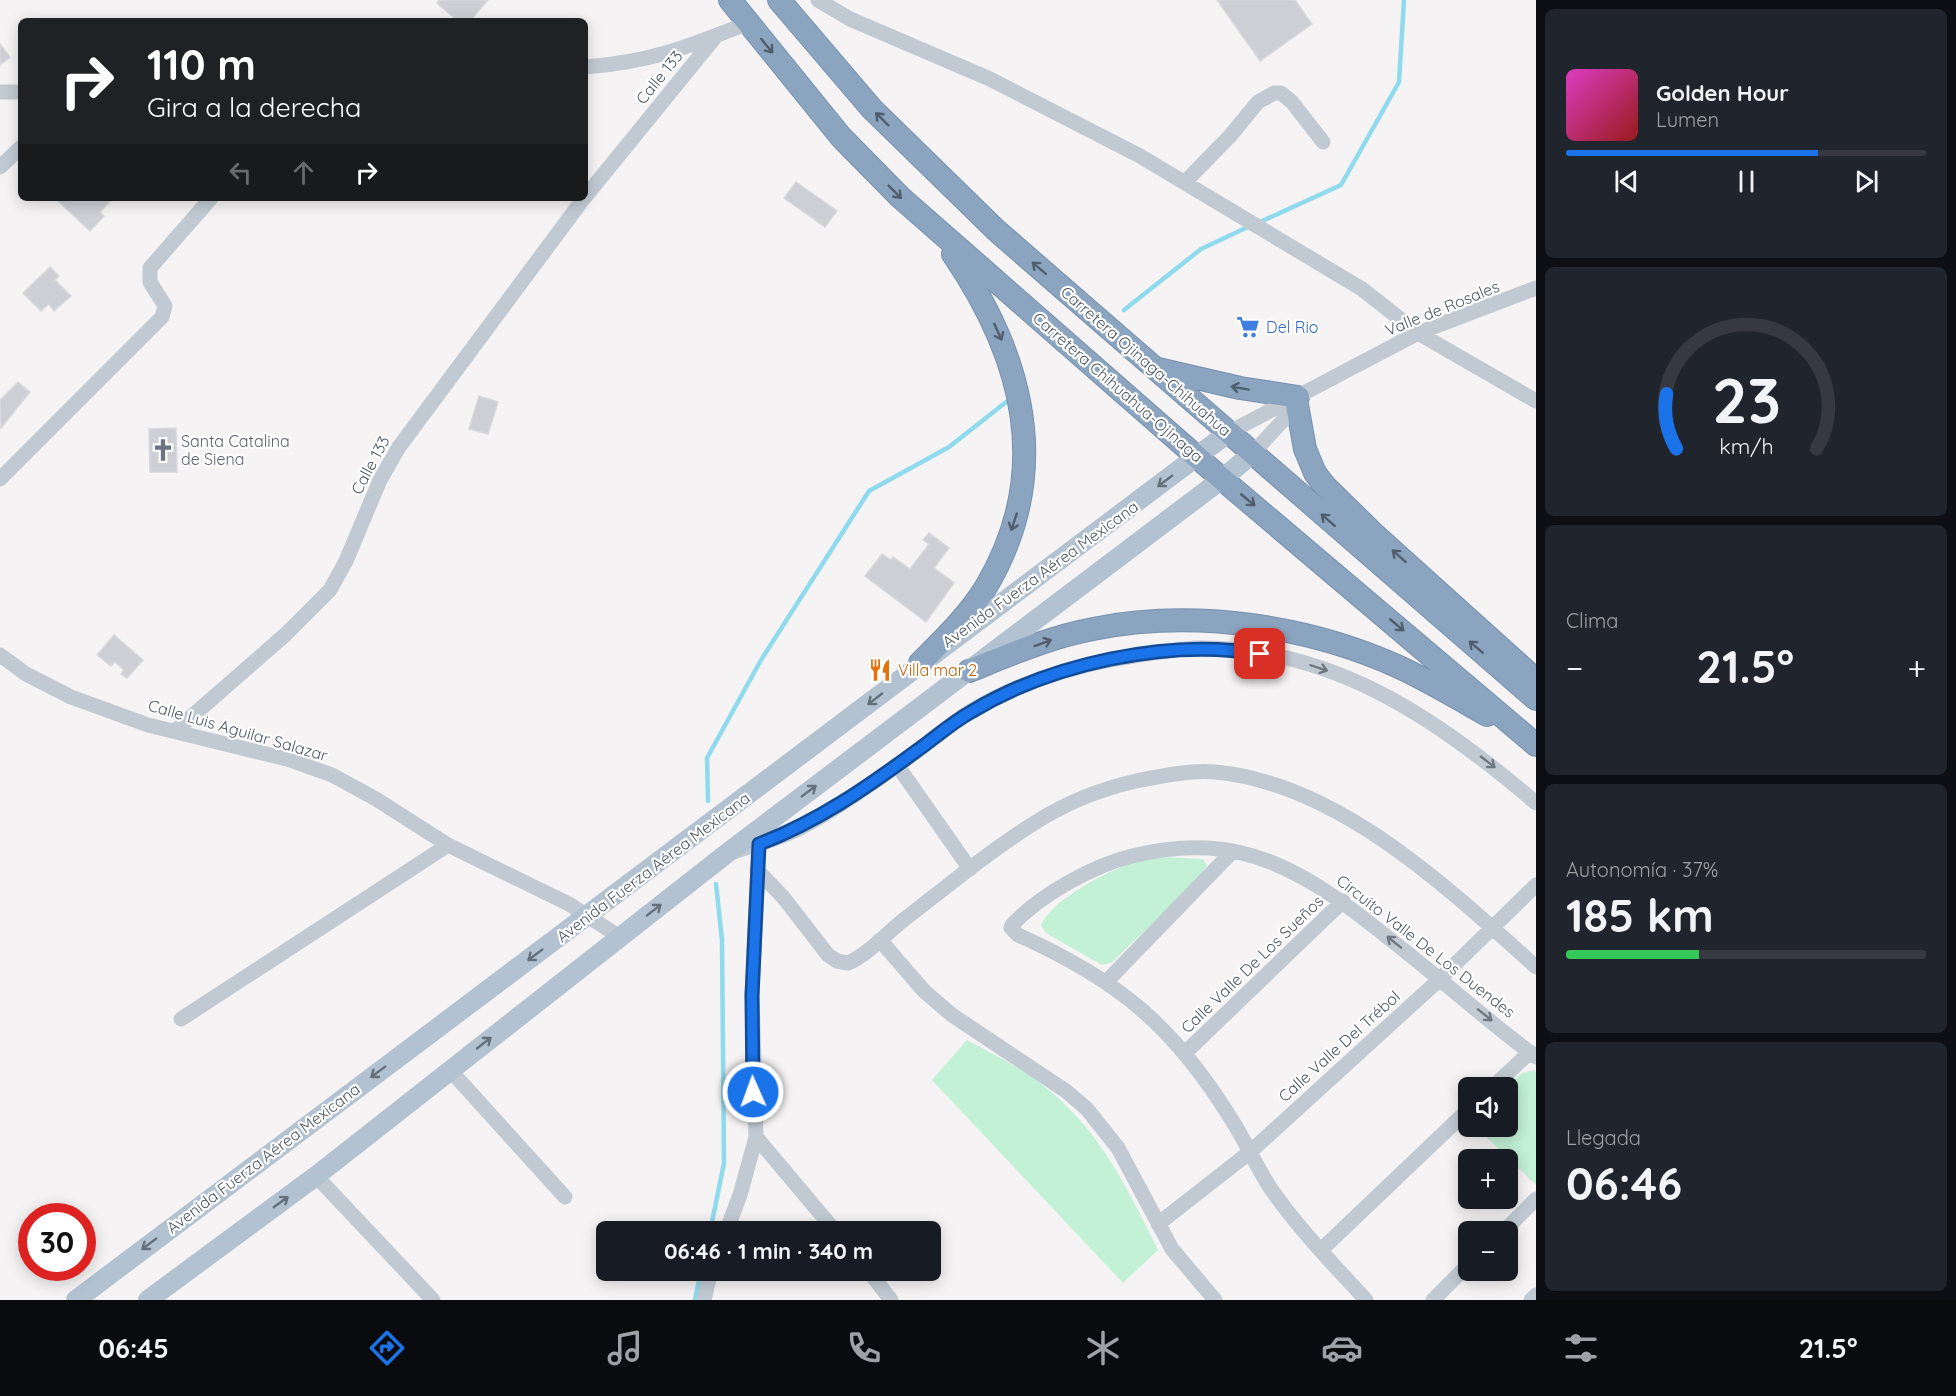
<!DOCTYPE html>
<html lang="es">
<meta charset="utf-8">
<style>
:root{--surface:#171b24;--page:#20242c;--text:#f1f3f6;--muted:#9ea1a6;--line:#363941;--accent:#1a73e8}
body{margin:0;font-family:Quicksand,sans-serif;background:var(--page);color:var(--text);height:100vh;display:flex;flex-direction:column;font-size:22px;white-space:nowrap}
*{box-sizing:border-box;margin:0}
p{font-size:20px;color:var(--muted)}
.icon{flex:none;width:33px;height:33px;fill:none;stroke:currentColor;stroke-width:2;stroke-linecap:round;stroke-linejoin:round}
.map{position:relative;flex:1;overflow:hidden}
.drawer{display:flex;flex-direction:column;gap:9px;padding:9px;background:#0d0f14;width:420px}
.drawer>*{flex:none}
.guide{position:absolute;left:18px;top:18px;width:570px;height:183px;border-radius:9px;box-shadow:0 3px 15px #0003;background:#202124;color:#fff;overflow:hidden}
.fabs{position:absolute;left:1458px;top:1077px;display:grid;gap:12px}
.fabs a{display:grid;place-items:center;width:60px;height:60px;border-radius:9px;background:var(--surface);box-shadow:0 3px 15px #0003;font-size:30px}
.speed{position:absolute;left:18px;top:1203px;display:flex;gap:12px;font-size:30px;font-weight:700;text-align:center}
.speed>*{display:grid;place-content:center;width:78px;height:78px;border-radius:50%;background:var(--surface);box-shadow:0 3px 15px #0003;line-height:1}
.speed .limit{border:9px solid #d22;background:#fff;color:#111}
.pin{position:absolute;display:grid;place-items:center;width:51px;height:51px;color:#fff;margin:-26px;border-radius:12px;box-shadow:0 3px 9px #0006}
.me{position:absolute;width:66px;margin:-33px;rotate:358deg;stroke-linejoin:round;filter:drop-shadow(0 0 4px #0008)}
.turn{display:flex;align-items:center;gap:21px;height:126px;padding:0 30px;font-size:27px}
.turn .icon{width:78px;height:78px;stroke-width:2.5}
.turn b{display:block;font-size:42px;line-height:51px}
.lanes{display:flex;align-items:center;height:57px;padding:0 30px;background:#0003;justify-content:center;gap:30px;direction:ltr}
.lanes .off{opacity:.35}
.big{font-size:45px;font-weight:700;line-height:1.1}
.drawer .card{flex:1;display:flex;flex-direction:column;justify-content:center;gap:9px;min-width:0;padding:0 21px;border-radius:9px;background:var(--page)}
.drawer .dial{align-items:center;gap:0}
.dial svg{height:156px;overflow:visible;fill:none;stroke:var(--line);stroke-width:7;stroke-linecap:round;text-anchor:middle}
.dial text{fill:var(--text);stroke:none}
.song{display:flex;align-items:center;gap:18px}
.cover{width:72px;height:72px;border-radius:9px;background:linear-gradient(135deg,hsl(310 70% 55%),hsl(0 70% 35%))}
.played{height:6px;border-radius:3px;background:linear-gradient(90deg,var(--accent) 70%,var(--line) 70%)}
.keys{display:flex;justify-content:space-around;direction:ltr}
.heat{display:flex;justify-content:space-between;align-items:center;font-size:33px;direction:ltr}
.charge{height:9px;border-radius:4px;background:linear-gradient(90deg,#34c759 37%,var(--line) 0)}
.trip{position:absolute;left:596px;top:1221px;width:345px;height:60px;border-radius:9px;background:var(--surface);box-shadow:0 3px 15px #0003;font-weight:700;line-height:60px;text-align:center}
.menu{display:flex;height:96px;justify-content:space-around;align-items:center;background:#090b0e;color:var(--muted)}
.menu .icon{width:42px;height:42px}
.menu .active{color:var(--accent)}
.menu b{font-size:27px;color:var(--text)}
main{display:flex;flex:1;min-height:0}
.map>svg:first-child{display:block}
.green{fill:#c3f1d5}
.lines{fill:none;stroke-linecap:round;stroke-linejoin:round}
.stream{stroke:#90daee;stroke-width:4.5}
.building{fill:#cdcfd5;stroke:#d7d9de;stroke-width:1.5}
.highway-casing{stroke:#7690ad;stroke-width:24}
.minor{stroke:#c1cad2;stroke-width:15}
.major{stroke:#b3c2d1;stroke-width:20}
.highway{stroke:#8ba5c1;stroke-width:22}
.oneway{stroke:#505e6b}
.oneway2{stroke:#64717d}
.oneway3{stroke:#6e7983}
.route-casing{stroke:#114b97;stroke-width:15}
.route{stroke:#1a73e8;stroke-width:10}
.labels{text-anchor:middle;stroke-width:4.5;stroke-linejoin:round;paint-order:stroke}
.street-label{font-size:16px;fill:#4a5661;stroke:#fff}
.shop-label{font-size:16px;fill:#366cbe;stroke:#fff;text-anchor:start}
.worship-label{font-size:16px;fill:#5b616d;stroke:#fff;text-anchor:start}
.food-label{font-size:16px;fill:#c56008;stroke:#fff;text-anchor:start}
</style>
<main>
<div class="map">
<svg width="1536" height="1300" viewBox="0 0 1536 1300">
<rect width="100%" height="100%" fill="#f5f3f3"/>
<path class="green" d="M1163,857L1203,859L1207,865L1204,874L1111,963L1102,965L1046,933L1041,925C1051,901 1105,872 1130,864C1140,861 1152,859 1163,857Z
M967,1040C995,1055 1025,1070 1050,1091C1101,1133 1129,1191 1158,1250L1123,1283L932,1080Z
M1534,1070L1536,1072V1185L1476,1127L1508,1126L1507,1087L1522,1073Z"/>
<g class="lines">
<path class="stream" d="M1258,223L1341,185L1399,82L1404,0
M1124,310L1201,249L1250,226
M708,801L707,758L761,660L869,491L949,447L1010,399
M710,1232L724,1163L722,940L716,884
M695,1300L701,1270"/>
</g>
<path class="building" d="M439,0H488L470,21H458L437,3Z
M1217,0H1295L1312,24L1260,61Z
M0,44L10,57L0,65Z
M796,182L837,211L825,227L784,198Z
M61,198H113L100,212L104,216L90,231L58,201Z
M50,267L59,276L55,280L71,296L54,311L49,304L41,311L23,293Z
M18,382L30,392L1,428L0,400Z
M479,396L498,402L488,434L469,429Z
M176,428L177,472H150L149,429Z
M929,533L949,548L934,568L954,583L926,622L865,576L882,554L891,560L893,557L910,569L929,544L923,540Z
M114,635L143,660L127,678L121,674L124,670L115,662L111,666L97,655Z"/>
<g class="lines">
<g class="highway-casing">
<path id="highway" d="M730,0L841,137L900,197L1222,479L1536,745
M779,0L872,109L997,231L1536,699
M1158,369L1240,388L1298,397
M1297,405L1305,449L1315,473L1324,485L1375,535L1536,680
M920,663C944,639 968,616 986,587C1054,472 1024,358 953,254
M969,671C1009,655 1050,637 1093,629C1193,609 1306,625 1399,667C1429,681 1458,698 1487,715"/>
</g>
<path class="minor" d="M818,0L850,19L990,79L1140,156L1362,289L1418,333L1536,401
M585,67C651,62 687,47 748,23
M0,92H21
M0,167L21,147
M1185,182L1230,136L1258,102L1274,93H1281L1292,102L1323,142
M585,197L716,36
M1228,433L1418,333L1536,288
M1252,454L1300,402
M0,479L162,317L165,306L150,282V268L211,198
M0,655L26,674L71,697L148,725L287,759L332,775L376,799L448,845L569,904L620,937
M175,731L286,634L330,590L346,561L380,480L399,447L584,198
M897,765L970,869
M759,844L752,995L756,1137L836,1232
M734,852C754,845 775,840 794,831C831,813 865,788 898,765C922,748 945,727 971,711C1020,682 1078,664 1134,656C1154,653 1176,649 1197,648C1332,646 1438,719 1536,803
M757,870L783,897L828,955L837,961L848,963C867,955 885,935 901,922C945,888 988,852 1036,822C1066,803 1101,789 1136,781C1161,776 1190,770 1216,772C1339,784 1448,888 1536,967
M880,940L924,991L952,1015L1066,1091L1087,1109L1118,1148L1172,1249L1215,1300
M1107,981L1233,851
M181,1019L448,845
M1186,1052L1343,901
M450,1070L565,1197
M1492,1088L1530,1052
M316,1176L433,1300
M1158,1224L1250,1152L1440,979L1536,885
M726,1232L740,1195L756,1137
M1503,1232L1536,1199
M1321,1250L1468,1110
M868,1270L891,1300
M704,1300L711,1270
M1366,1300C1333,1264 1299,1229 1271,1189C1257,1168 1247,1144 1233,1122C1175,1027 1119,980 1018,935L1011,928L1012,925C1040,895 1092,866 1132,856C1243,828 1309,874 1391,940C1440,978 1486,1020 1536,1057
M1433,1300L1468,1265
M1531,1300L1536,1295"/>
<path class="major" d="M76,1300L1228,433
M148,1300L316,1176L726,854L1222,479L1252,454"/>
<use href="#highway" class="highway"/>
</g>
<defs><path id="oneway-shaft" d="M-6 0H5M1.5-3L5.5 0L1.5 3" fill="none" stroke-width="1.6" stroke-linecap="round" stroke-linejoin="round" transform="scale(1.5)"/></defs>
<g class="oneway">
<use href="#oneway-shaft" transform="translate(767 46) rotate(51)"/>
<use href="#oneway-shaft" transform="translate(882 119) rotate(-135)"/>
<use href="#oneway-shaft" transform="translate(895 192) rotate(45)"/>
<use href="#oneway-shaft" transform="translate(1039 268) rotate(-139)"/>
<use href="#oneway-shaft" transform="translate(998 332) rotate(65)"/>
<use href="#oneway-shaft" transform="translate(1240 388) rotate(-170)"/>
<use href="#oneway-shaft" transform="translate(1248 500) rotate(40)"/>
<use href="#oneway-shaft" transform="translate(1328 520) rotate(-139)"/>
<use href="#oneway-shaft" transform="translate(1014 522) rotate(108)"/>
<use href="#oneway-shaft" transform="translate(1399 556) rotate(-138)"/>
<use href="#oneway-shaft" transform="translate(1397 625) rotate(40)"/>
<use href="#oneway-shaft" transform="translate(1043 643) rotate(-20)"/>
<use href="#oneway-shaft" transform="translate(1476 647) rotate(-139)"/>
</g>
<g class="oneway2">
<use href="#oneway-shaft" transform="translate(1165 481) rotate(143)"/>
<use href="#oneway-shaft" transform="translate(875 699) rotate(142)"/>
<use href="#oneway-shaft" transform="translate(809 791) rotate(-37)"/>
<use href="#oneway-shaft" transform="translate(654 910) rotate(-38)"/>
<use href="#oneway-shaft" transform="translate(535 955) rotate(143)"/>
<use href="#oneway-shaft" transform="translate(484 1043) rotate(-38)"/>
<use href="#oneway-shaft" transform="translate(378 1072) rotate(143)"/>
<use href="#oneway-shaft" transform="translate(281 1202) rotate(-36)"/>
<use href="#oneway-shaft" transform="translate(149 1244) rotate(143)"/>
</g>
<g class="oneway3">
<use href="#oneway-shaft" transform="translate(1319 668) rotate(18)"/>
<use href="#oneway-shaft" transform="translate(1488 762) rotate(38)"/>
<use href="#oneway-shaft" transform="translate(1394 942) rotate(-141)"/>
<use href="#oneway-shaft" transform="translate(1485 1015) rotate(39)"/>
</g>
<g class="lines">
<g class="route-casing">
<path id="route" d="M753,1092L752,995L759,844C817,822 866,788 915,752C934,739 951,723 971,712C1050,664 1168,638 1260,654"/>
</g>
<use href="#route" class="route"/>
</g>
<defs>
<g id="supermarket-bare" transform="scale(1.8)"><path d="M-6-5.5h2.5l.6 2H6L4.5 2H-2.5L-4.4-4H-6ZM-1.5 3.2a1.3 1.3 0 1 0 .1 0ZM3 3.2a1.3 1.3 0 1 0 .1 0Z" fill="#3f7fe0" stroke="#fff" stroke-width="2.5" paint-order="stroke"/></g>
<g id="church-bare" transform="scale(1.8)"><path d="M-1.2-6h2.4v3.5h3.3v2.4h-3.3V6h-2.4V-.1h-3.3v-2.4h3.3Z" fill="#6b7280" stroke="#fff" stroke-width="2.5" paint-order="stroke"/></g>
<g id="restaurant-bare" transform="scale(1.8)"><path d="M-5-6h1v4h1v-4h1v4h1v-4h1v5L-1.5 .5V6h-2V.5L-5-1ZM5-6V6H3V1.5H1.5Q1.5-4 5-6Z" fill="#e8710a" stroke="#fff" stroke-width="2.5" paint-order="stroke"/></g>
</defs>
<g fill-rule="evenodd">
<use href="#supermarket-bare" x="1248" y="327"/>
<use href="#church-bare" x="163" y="450"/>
<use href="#restaurant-bare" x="880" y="670"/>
</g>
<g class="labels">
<g class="street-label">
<text transform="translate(659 77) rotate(-51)" y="6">Calle 133</text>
<text transform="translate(1442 308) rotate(-22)" y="6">Valle de Rosales</text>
<text transform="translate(1146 361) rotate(41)" y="6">Carretera Ojinaga-Chihuahua</text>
<text transform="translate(1118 387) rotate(41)" y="6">Carretera Chihuahua-Ojinaga</text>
<text transform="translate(370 465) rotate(-62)" y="6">Calle 133</text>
<text transform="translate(1040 574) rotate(-36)" y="6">Avenida Fuerza Aérea Mexicana</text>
<text transform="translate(238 730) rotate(16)" y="6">Calle Luis Aguilar Salazar</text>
<text transform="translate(653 867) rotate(-37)" y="6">Avenida Fuerza Aérea Mexicana</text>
<text transform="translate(1426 946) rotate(38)" y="6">Circuito Valle De Los Duendes</text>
<text transform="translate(1252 964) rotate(-44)" y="6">Calle Valle De Los Sueños</text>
<text transform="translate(1339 1046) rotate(-42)" y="6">Calle Valle Del Trébol</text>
<text transform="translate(263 1158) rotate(-37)" y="6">Avenida Fuerza Aérea Mexicana</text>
</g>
<g class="shop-label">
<text x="1266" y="333">Del Rio</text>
</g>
<g class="worship-label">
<text x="181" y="447">Santa Catalina<tspan x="181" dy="18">de Siena</tspan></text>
</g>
<g class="food-label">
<text x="898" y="676">Villa mar 2</text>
</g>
</g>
</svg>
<div class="fabs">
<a><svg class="icon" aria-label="sound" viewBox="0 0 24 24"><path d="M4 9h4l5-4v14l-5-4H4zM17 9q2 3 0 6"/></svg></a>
<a>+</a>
<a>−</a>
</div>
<div class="speed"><div class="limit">30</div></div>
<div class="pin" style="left:1260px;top:654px;background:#d93025"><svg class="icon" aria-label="arrive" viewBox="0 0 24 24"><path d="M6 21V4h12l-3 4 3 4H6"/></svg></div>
<svg class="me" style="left:753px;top:1092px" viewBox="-20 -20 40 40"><circle r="17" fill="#1a73e8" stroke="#fff" stroke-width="3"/><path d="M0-11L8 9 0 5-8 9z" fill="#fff"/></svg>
<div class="trip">06:46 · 1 min · 340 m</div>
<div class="guide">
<div class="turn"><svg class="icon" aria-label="right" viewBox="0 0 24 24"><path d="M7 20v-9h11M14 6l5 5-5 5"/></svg><div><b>110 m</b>Gira a la derecha</div></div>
<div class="lanes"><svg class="icon off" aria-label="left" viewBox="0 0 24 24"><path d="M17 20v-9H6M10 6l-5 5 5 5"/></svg><svg class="icon off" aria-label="ahead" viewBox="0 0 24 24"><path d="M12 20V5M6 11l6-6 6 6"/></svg><svg class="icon" aria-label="right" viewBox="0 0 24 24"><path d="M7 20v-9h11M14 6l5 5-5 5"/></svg></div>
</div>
</div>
<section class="drawer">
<div class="card">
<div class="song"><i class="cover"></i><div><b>Golden Hour</b><p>Lumen</p></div></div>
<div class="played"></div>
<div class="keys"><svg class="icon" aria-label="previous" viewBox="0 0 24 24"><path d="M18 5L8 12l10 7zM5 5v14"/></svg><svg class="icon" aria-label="pause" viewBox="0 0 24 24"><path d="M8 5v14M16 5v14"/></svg><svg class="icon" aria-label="next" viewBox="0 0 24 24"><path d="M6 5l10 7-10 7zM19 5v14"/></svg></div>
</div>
<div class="card dial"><svg viewBox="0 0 100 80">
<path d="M14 69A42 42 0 1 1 86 69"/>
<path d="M14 69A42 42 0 0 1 9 41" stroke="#1a73e8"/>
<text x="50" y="56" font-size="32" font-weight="700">23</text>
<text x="50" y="72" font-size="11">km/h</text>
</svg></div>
<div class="card"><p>Clima</p>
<div class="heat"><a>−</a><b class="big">21.5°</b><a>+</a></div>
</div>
<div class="card"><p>Autonomía · 37%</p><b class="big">185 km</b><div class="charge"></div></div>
<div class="card"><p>Llegada</p><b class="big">06:46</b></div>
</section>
</main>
<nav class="menu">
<b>06:45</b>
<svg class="icon active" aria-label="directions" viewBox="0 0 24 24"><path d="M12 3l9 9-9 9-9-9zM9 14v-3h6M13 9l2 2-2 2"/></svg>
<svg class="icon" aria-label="music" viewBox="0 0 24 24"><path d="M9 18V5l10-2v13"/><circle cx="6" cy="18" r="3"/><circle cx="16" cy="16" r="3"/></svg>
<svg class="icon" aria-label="phone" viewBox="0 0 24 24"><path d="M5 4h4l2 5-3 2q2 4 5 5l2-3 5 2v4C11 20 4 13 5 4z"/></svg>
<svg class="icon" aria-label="climate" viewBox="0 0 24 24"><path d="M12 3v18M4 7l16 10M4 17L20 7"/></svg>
<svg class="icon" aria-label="car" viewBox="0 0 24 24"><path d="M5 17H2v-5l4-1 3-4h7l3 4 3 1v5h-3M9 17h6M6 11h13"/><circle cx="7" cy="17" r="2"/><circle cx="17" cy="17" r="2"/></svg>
<svg class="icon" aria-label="filters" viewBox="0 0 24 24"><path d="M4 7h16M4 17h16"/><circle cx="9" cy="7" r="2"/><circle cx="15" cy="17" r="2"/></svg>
<b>21.5°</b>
</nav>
